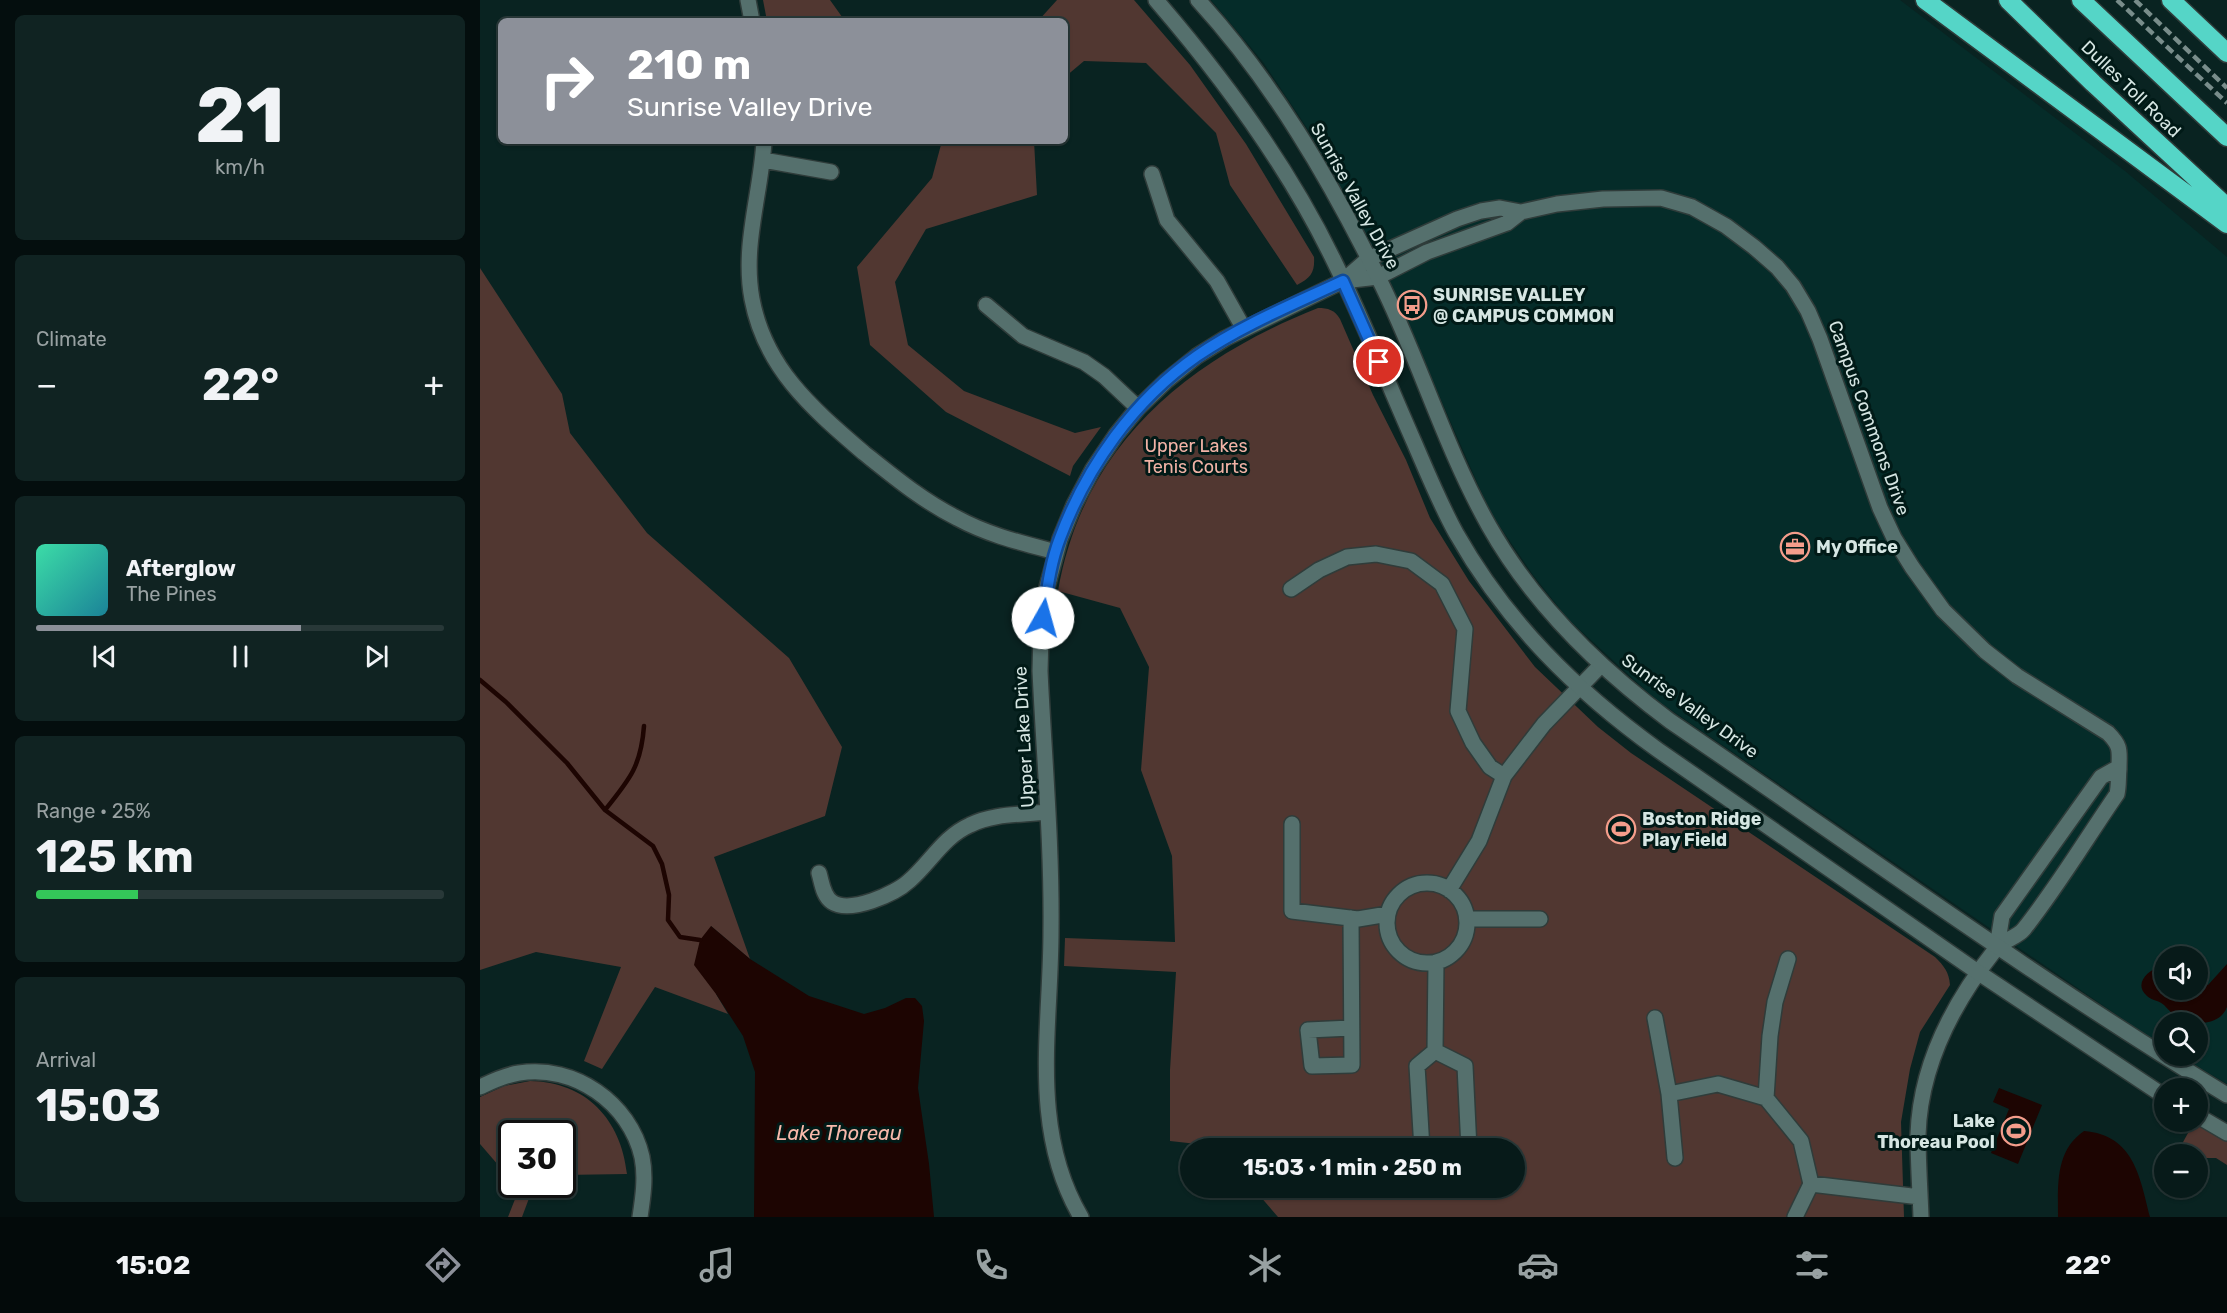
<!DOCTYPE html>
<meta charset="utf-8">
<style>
:root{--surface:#071a19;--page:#102322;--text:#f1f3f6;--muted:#98a1a2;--line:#283838;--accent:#8c9099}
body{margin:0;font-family:Rubik,sans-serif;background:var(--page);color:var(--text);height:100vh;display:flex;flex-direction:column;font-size:22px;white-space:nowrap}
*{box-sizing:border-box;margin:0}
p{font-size:20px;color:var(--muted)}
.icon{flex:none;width:33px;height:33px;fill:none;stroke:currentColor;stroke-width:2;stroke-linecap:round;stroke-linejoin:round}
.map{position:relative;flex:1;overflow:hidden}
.sheet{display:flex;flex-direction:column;gap:15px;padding:15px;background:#040e0e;width:480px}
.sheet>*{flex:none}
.banner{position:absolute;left:18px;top:18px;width:570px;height:126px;border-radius:9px;box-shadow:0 2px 4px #0004,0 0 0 2px var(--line);background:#8c9099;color:#fff;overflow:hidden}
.fabs{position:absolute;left:1674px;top:946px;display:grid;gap:12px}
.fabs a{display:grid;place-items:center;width:54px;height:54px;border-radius:50%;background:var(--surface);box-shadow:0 2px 4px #0004,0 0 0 2px var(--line);font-size:30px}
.speed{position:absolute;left:18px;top:1120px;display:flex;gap:12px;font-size:30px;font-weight:700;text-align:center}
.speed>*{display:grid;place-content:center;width:78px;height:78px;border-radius:50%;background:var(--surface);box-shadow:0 2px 4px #0004,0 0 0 2px var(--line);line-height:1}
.speed .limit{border:3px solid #111;border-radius:9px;background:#fff;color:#111}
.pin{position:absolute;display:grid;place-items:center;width:51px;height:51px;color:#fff;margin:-26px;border:3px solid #fff;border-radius:50%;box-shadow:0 2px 6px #0007}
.me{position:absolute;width:66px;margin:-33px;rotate:7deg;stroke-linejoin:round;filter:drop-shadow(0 0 4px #0008)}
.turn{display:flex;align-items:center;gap:21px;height:126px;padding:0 30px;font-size:27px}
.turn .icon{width:78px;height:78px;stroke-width:2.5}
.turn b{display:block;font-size:42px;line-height:51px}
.big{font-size:45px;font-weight:700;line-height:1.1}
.sheet .widget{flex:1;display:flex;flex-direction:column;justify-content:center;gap:9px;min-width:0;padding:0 21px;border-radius:9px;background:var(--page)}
.sheet .dial{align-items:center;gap:0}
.dial b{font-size:78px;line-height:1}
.song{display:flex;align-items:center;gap:18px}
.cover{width:72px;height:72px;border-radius:9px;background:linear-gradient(135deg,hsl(160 70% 55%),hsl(190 70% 35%))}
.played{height:6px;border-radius:3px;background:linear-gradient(90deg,var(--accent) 65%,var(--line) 65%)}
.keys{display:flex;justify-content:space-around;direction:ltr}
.heat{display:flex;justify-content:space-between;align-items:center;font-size:33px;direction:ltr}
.charge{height:9px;border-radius:4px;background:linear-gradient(90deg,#34c759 25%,var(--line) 0)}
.trip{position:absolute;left:700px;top:1138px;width:345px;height:60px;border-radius:30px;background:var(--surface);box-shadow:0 2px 4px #0004,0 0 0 2px var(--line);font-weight:700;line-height:60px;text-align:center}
.menu{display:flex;height:96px;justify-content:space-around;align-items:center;background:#030a0a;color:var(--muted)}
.menu .icon{width:42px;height:42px}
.menu .active{color:var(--accent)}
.menu b{font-size:27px;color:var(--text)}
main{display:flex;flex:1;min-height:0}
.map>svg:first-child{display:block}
.built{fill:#052c29;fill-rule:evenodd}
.green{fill:#513731}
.water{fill:#1d0502}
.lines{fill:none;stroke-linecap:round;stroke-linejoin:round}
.stream{stroke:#1d0502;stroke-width:4.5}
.street-casing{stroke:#2f3c3a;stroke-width:18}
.secondary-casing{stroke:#2f3c3a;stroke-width:18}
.highway-casing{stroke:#2f3c3a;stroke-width:21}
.street{stroke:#55706d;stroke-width:15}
.secondary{stroke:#55706d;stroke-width:15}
.highway{stroke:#55d5c7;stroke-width:18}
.rail{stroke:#798d8b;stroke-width:4.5;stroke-dasharray:9 4.5;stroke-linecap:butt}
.route-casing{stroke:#114b97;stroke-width:15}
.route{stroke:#1a73e8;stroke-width:10}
.labels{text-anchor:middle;stroke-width:6;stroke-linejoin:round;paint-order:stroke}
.street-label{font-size:18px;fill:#d6e6e3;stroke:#011a17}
.poi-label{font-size:18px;font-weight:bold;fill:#d6e6e3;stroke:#011a17;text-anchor:start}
.park-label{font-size:18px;fill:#f1b3a6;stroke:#011a17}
.water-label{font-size:20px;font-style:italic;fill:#f7b9ab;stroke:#011a17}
</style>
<main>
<section class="sheet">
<div class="widget dial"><b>21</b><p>km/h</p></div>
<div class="widget"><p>Climate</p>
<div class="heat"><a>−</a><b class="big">22°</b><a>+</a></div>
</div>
<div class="widget">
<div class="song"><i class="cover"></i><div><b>Afterglow</b><p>The Pines</p></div></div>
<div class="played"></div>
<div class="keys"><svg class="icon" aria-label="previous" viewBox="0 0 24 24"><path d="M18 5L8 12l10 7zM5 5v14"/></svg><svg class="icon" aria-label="pause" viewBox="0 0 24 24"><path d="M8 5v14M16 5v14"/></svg><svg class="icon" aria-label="next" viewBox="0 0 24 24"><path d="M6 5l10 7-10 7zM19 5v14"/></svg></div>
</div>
<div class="widget"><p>Range · 25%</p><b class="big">125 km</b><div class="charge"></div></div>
<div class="widget"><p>Arrival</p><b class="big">15:03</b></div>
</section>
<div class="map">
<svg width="1747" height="1217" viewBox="0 0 1747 1217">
<rect width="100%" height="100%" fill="#092321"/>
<path class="built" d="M731,0H1420L1645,171L1747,257V1084L1700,1056H1718V1023H1684V1046L1675,1041L1175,699L1088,619L1053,575L1010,512L909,281L829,131L783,62ZM1684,957H1718V990H1684Z"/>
<path class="green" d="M283,0H350L365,21H287Z
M577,0H654L710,65L766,144L834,257C835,272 831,278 817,285L750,185L736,133L666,63L604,61L585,77V21H558Z
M462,141H554L557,195L446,229L415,282L428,345L484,391L595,433L621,427L593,466L590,476L466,412L390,345L377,267L452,178Z
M0,268L82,394L90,433L167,533L309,658L362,747L345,816L234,857L270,959L231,926L236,994L248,1014L175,987L122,1069L104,1061L141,967L56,952L0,970Z
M838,308C848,308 855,310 860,319L893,395L926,460L950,518L989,581L1055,667L1118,727L1151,753L1455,957C1464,966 1469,972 1470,985L1440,1032L1430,1069L1421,1122L1424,1217H798L773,1188H1035V1149H737L735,1146L690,1141V1070L696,972L584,966L585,938L695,942L692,856L661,770L669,667L640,608L578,591C603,445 707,360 838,308Z
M50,1081C106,1082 141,1119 147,1174L83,1175L82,1134H32L31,1180L0,1144V1097L24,1086Z
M1714,1122L1747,1141V1165L1736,1158H1718V1155H1696Z
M36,1185H54L42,1217H28L39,1189Z"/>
<path class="water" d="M231,926L270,959L329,996L384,1014L405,1008L426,998H435L442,1006L444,1021L438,1088L449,1164L454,1217H274L275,1072L263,1036L236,994L214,965L220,940Z
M1747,964V1007C1740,1026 1713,1026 1698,1017C1692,1014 1688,1009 1684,1005C1679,1000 1672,1001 1667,996C1653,984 1668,970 1681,966L1684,969V990H1718V975L1728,985Z
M1519,1088L1562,1105L1538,1164L1511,1153L1529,1109L1513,1102Z
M1604,1131C1654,1135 1660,1177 1670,1217H1578C1578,1185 1575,1151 1604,1131Z"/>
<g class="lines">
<path class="stream" d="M0,680L26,702L87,763L125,810L173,846L182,864L189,895L188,920L200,937L220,940
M125,810C150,779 161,766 164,726"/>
<g class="street-casing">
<path id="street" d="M268,0L272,21
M284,141C281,194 262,245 272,299C285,369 333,409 384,453C414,477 443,501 477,518C508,535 542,543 576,552
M283,160L351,172
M672,174L687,220L737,281L764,329
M863,281L898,277L947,252L1027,223L1041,212
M506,305L543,336L604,362L624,376L658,408
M811,589L839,570L867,557L896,554L931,561L962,584L985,629L978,711L993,743L1010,767L1024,776
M812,824V911L878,919L908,914
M339,873C342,883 343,896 352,902C370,914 415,894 429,881C451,862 463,837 490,825C513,813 543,815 567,812
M907 923a40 40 0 1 1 80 0a40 40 0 1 1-80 0Z
M969,890L999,841L1024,776L1064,724L1121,665
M871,918L872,1065L832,1066L828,1030L871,1028
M987,919H1060
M1517,947L1522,916L1621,777L1639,767
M1308,959L1295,1002L1290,1036L1286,1098L1321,1141L1331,1184L1315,1217
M1175,1018L1189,1094L1195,1158
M955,1051L985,1066L989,1149
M955,1051L956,962
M0,1087C13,1081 25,1075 39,1073C94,1064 150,1103 162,1157C166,1177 163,1197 160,1217
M1189,1094L1238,1084L1286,1098
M942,1149L937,1066L955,1051
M1331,1184L1440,1197
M601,1217C549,1129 571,1027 571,931C572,844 564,757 560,671L561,634L567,587L580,539L594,505L613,469L636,435L658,408L686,381L717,356L746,338L863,281L888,259L977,219L1001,211L1020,208L1041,212L1077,204L1123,199L1181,198L1212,207L1246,226L1274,247L1297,267L1313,286L1328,311L1340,339L1400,508L1414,538L1432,567L1463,610L1505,651L1537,676L1628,733C1642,747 1639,751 1639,769C1638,778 1639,785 1637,794C1606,839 1578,886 1544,929C1537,938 1522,940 1515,950C1473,1003 1440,1066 1438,1135C1438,1162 1440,1190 1441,1217"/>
</g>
<g class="secondary-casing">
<path id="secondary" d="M676,0C745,80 808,166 854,261C883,320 907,381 934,442C947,472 960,504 976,533C1027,623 1095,690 1178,750L1499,973L1684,1096
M718,0C793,82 849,178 898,277C939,358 964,446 1009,526C1053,604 1119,668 1190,721C1375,847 1556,979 1747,1095
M1718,1116L1747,1133"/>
</g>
<g class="highway-casing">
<path id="highway" d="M1445,0L1747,224
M1528,0L1613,83L1747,207
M1601,0L1747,137
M1691,0L1747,53"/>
</g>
<use href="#street" class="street"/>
<use href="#secondary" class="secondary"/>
<use href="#highway" class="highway"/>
<path class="rail" d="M1637,0L1747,103
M1655,0L1747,88"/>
</g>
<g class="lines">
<g class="route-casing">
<path id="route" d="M563,618C567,591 570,564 580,538C607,466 654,400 717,356C762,325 814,304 863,281L899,362"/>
</g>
<use href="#route" class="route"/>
</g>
<defs>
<g id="bus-ring" transform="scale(1.5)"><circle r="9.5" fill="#011a17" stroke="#f49d8b" stroke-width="1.5"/><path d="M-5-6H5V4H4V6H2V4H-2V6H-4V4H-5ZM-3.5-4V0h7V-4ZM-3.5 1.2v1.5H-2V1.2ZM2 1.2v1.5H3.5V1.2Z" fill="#f49d8b"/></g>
<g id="office-ring" transform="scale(1.5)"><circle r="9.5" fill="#011a17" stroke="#f49d8b" stroke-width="1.5"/><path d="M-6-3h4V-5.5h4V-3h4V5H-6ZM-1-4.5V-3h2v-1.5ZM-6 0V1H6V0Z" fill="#f49d8b"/></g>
<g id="stadium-ring" transform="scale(1.5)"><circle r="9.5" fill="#011a17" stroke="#f49d8b" stroke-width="1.5"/><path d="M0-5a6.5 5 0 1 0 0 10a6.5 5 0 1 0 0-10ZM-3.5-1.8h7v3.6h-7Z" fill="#f49d8b"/></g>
</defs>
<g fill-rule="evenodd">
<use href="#bus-ring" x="932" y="305"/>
<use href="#office-ring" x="1315" y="547"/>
<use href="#stadium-ring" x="1141" y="829"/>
<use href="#stadium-ring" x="1536" y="1131"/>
</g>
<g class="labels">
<g class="street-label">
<text transform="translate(1651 89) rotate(44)" y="6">Dulles Toll Road</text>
<text transform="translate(875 196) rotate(61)" y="6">Sunrise Valley Drive</text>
<text transform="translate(1389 418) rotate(70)" y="6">Campus Commons Drive</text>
<text transform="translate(1210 706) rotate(36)" y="6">Sunrise Valley Drive</text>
<text transform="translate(544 737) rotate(-93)" y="6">Upper Lake Drive</text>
</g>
<g class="poi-label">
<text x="953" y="301">SUNRISE VALLEY<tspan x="953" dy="21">@ CAMPUS COMMON</tspan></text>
<text x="1336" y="553">My Office</text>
<text x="1162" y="825">Boston Ridge<tspan x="1162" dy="21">Play Field</tspan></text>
<text x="1515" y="1127" text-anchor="end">Lake<tspan x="1515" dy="21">Thoreau Pool</tspan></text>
</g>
<g class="park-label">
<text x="716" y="452">Upper Lakes<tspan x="716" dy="21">Tenis Courts</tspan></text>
</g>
<g class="water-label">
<text x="359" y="1140">Lake Thoreau</text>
</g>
</g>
</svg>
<div class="fabs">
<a><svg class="icon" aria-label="sound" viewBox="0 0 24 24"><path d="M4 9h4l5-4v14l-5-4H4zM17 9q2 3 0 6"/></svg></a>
<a><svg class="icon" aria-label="search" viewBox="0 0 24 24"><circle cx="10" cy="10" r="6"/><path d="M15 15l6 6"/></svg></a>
<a>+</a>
<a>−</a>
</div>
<div class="speed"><div class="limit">30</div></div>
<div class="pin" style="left:899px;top:362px;background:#d93025"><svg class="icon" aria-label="arrive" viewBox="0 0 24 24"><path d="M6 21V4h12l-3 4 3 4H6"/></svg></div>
<svg class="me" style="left:563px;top:618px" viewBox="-20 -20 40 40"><circle r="19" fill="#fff"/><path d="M0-13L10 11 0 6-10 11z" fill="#1a73e8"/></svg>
<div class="trip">15:03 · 1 min · 250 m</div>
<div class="banner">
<div class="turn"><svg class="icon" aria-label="right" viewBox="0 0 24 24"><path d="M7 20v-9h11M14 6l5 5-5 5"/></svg><div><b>210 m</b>Sunrise Valley Drive</div></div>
</div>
</div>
</main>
<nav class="menu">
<b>15:02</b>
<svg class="icon active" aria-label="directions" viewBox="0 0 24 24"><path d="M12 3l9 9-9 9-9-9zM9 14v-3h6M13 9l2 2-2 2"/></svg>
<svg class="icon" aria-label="music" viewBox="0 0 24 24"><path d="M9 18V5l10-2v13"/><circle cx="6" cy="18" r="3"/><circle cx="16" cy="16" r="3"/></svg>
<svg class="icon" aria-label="phone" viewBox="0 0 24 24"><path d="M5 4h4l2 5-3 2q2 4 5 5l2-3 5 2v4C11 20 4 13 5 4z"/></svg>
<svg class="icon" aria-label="climate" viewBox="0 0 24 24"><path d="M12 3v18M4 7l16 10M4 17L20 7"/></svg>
<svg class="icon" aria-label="car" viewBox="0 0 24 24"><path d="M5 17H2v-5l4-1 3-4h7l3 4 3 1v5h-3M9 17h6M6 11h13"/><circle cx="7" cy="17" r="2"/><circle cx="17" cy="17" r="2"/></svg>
<svg class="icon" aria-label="filters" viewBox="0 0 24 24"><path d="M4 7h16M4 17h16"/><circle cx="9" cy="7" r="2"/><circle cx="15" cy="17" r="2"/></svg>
<b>22°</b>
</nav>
